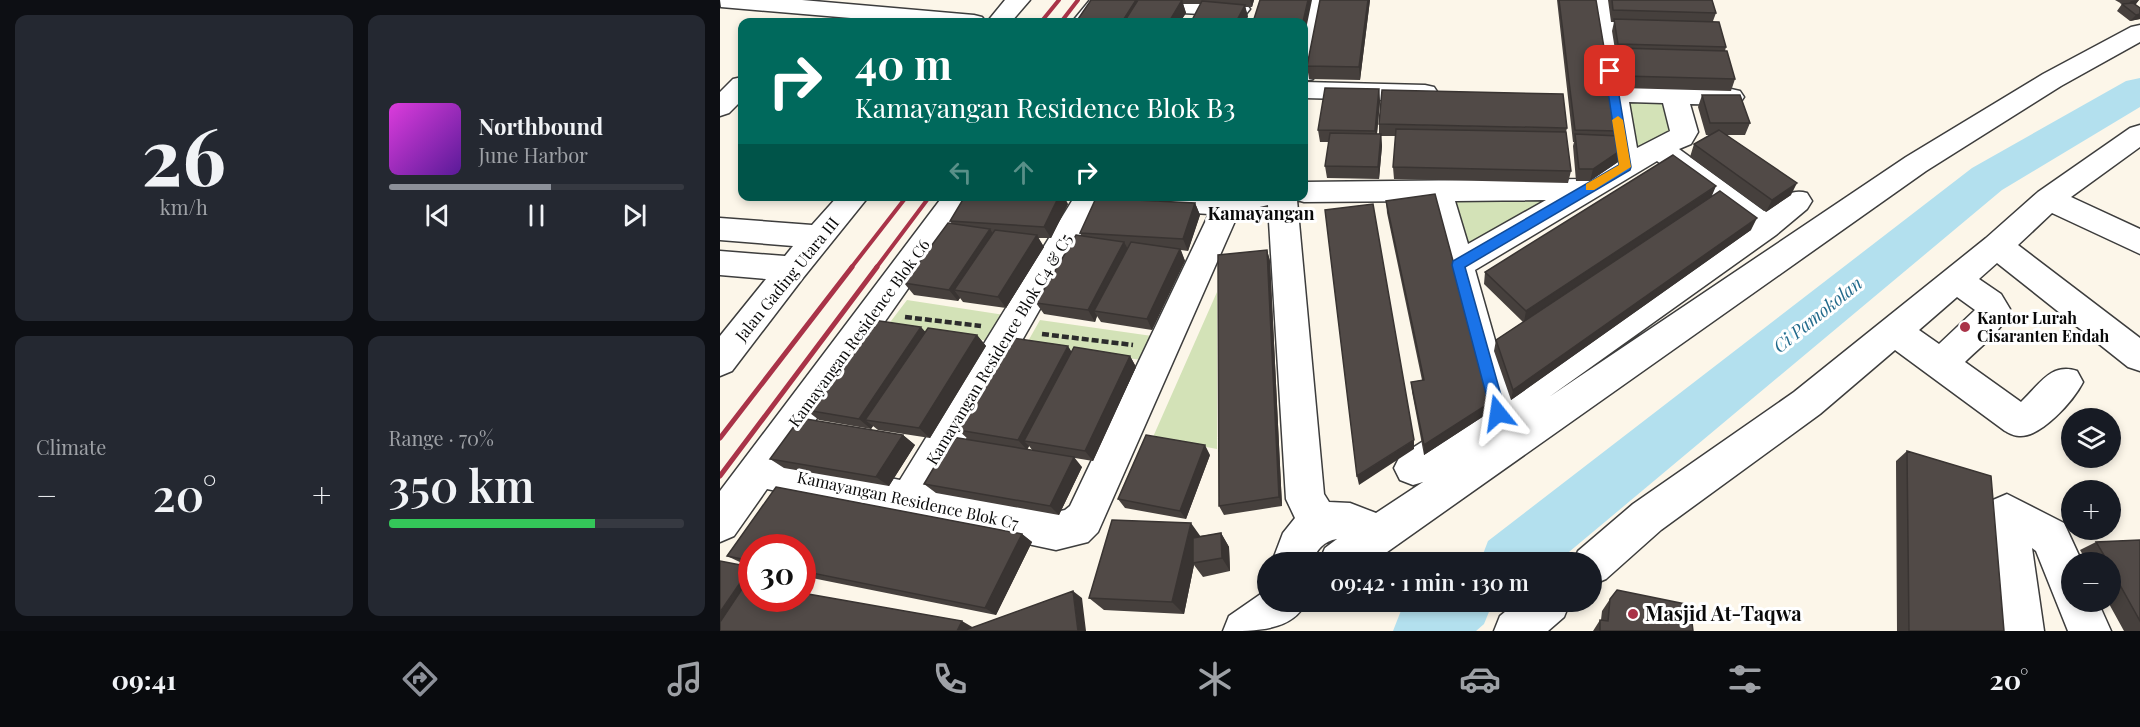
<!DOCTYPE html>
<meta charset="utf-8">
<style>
:root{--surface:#171b24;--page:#242831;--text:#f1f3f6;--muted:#9ea1a6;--line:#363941;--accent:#8c9099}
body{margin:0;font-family:"Playfair Display",serif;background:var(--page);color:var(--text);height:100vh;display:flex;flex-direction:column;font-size:22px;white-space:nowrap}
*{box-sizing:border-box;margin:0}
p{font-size:20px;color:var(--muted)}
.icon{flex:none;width:33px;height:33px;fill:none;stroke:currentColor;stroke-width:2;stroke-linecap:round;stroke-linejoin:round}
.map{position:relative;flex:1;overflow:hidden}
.drawer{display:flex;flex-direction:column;gap:15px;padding:15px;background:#0d0f14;width:720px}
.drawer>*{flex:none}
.top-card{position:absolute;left:18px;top:18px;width:570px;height:183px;border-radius:12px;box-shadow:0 3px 9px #0003;background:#00695c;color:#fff;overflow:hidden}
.tools{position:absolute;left:1341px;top:408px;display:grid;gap:12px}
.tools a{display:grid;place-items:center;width:60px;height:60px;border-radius:50%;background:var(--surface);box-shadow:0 3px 9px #0003;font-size:30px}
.speed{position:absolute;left:18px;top:534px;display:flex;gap:12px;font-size:30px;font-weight:700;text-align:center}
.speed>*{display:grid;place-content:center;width:78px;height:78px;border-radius:50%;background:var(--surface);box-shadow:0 3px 9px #0003;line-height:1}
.speed .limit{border:9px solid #d22;background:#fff;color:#111}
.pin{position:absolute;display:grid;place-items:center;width:51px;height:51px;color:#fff;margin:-26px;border-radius:12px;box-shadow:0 3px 9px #0006}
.me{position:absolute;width:66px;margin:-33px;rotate:345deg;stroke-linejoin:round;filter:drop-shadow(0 0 4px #0008)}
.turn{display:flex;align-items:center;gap:21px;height:126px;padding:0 18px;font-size:27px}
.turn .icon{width:78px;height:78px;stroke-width:2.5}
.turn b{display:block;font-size:42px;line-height:51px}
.lanes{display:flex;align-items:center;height:57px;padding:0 18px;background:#0003;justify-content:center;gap:30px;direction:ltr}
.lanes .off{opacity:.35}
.big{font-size:45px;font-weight:600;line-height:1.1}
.drawer .card{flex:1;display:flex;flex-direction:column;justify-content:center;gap:9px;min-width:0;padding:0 21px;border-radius:12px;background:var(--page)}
.drawer .dial{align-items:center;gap:0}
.dial b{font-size:78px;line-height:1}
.song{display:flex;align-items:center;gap:18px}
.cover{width:72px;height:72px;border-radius:9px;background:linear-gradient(135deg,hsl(300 70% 55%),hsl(270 70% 35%))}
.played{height:6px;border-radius:3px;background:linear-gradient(90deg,var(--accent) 55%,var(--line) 55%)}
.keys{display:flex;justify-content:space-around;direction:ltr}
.heat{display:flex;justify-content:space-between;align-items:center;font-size:33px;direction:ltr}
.charge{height:9px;border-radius:4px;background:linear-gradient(90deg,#34c759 70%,var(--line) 0)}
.drawer .tiles{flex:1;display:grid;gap:15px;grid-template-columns:repeat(2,1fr)}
.trip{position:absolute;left:537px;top:552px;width:345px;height:60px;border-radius:30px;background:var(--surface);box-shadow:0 3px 9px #0003;font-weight:600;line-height:60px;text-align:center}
.dock{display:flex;height:96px;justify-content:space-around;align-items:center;background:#090b0e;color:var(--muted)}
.dock .icon{width:42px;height:42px}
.dock .current{color:var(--accent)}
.dock b{font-size:27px;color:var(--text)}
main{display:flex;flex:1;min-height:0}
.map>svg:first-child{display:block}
.green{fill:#d3e2b7}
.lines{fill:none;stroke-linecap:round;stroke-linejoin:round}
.river{fill:#b3e0ee;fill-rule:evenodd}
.minor-casing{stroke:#3d3d3d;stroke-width:3}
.path{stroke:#2c2c2c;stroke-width:4.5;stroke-dasharray:7 3;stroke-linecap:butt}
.minor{fill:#fff;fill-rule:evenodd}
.rail-far1{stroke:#a93348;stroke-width:4}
.rail{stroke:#a93348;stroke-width:5}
.wall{fill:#46403d}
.shaded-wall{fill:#393432}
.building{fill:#514a47;stroke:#393432;stroke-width:1.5}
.route{fill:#1a73e8;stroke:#114b97;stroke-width:1.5}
.slow{fill:#f59e0b}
.poi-dot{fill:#a93348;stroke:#fff;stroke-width:2}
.labels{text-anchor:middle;stroke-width:6;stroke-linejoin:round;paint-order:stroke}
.street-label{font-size:16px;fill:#0a0a0a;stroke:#fff}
.poi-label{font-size:16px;font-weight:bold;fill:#0a0a0a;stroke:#fff;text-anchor:start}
.neighbourhood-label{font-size:18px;font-weight:bold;fill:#0a0a0a;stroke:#fff}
.water-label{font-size:18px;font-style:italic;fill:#236b8c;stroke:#fff}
.near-poi-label{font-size:20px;font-weight:bold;fill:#0a0a0a;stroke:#fff;text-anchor:start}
</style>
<main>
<section class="drawer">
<div class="tiles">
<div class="card dial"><b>26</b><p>km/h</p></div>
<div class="card">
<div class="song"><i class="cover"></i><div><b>Northbound</b><p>June Harbor</p></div></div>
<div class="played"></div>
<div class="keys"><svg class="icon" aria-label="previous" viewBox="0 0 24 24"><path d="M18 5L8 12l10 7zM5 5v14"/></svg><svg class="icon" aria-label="pause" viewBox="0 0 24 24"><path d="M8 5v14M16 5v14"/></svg><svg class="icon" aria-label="next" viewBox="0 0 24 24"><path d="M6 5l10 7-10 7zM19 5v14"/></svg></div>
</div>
<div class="card"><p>Climate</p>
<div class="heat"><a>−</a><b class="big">20°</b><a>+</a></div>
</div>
<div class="card"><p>Range · 70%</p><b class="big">350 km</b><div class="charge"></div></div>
</div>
</section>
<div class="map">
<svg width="1420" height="631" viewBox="0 0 1420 631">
<rect width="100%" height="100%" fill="#fcf6e9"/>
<path class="green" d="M896,95L952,96L961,131L908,163Z
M856,192L740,260L722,193Z
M497,292V449L433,437Z
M187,300L291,316L275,342L168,325Z
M320,320L439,337L428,361L307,343Z"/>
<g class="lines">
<path class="river" d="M1420,78V107L1282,190L837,562H760L768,541L1252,168L1406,81Z
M691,602H773L764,624L756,631H673L682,608Z"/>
<g class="minor-casing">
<path id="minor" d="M0,0H82L254,15L262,17L266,22H178L1,7Z
M285,0H310L291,22H267Z
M370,0L518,2L526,4L530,9L526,14L518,16L387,9L376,22H352Z
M588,0H612L597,73L593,79L584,81L583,22Z
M870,0H890L892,2L906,85L1011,89L1020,91L1024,97L1020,103L1011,105L970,104L978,132L971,144L959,149L1044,211C1059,200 1069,188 1087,193L1092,201L1087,209L1056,235L829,397L1186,157L1323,74L1411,27L1420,25V42L1341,86L1206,171L653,562H599L605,548L617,539C604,541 596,550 592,562H552L563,533L575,518L566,499L548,205L519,212L378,532L368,542L336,550L47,489L14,536L0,542V491L223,196H253L69,458L180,480L355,196H584V182L863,179L891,162L880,93ZM909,102L943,103L950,131L917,148ZM937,161L1023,227L788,386L755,270ZM577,200L584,202L706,201L758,406L680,456L674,468L680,480L693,485L703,482L656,513L630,503L609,502L604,494ZM826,200L748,244L735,201ZM378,207L489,214L350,506L345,510L336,512L218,488Z
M22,77V100L9,113L0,116V92L13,79Z
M584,82L705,85L714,87L718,93L714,99L705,101L584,98Z
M1420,125V147L1351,197L1420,229V254L1332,213L1298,245L1420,338V371L1408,367L1277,263L1259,279L1281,294L1290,309C1283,331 1261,346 1245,362L1301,402C1319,385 1331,362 1357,371L1363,382C1354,400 1321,438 1299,436C1294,436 1289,433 1285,431L1175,350L1100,414L941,530L886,579L872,585V562H853L858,551L913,504L1074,392L1266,238L1318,192L1410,128ZM1237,297L1255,310L1219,344L1199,330Z
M118,196H149L83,278L12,371L0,376V336L46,279L0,275V251L65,256L73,246L0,240V218L92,225Z
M1287,494L1344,523L1362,562H1352V602H1378L1391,631H1348L1316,551L1312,548L1324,631H1282L1267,513L1273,500Z
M548,589V602H586C573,631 536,631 503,631L509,616Z
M797,602H850L844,617L828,631H774L780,616Z"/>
</g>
<path class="path" d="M185,317L261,326
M322,334L413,345"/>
<use href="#minor" class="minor"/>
<path class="rail-far1" d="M321,22L339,0
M341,22L358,0
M131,268L187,196
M156,268L210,196"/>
<path class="rail" d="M0,438L132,267
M0,476L157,267"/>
</g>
<path class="wall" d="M371,0H534L532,7H525L528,17L480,4H463L466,13L460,22H356Z
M600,0H650L640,80L589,79L587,66Z
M837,0H876L898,131L897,135L898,162L870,181H856L853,146L854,142H853Z
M888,0H992L996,13L993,21L1006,47L1005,51L1015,79L1011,91L901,88L896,60L897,56H896L892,31L894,22H891Z
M1395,0H1419L1416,4L1420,19L1410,21L1397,11L1402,4Z
M659,89L660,102L657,134H659V124L847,128L846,132L851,171L848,183L674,179L673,167L676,136H661L662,146L659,179L607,178L605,166L609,142H600L598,130Z
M982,95L1030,123L1025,135H1007L1071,195L1046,212L970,157L974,144L990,135H986L978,107Z
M991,197L1031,230L791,400L774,351L776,340L803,322L764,284L765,272Z
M666,201L770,412L704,455L692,392L691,382L702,380L667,213Z
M475,203L480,215L468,251L461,250L465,261L432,330L381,322L377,316L375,322L324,314L316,303L361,235L360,233Z
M348,204L331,238H318L324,247L286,308L243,302L240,298L238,301L194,295L184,283L232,224L230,221Z
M547,250L550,261L562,506L504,515L499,506Z
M205,331L257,335L266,346L210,438L158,430L153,426L151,429L99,420L86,410Z
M351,352L410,356L416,367L373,461L313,451L309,446L307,450L362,467L339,515L216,493L204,484L248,439L238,430Z
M183,435L195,445L169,486L64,468L50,459Z
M1187,451L1284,631H1177L1176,461Z
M490,455L466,519L405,508L398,499Z
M56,487L302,534L312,542L276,615L82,576V548H32V565L24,564L7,556Z
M501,533L509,547L510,571L483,577L474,565L464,614L384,610L369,598L480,536Z
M1420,540V631H1404L1388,602H1390V562H1367L1360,550L1376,542Z
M890,599L973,631H873L880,620H881L882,611Z"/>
<path class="shaded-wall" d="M416,0H418L414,22H402Z
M462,0L466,13L460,22H449Z
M530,0H534L532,7Z
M588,0H592L584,39V22H583Z
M648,0H650L640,80L639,67Z
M1419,0L1414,6L1406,7L1411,1Z
M525,5L528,17L525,22H516Z
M1420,14V19L1410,21L1416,15Z
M659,89L660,102L656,143L655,131Z
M661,134L662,146L659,179L658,167Z
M901,150L898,162L870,181L873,169Z
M1077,183L1071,195L1046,212L1052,200Z
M996,186L991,198L804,322L806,311Z
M339,196H344L348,204L331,238L324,227Z
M475,203L480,215L468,251L463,239Z
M1037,218L1031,230L791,400L793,390Z
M270,229L278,241L234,290L240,298L238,301L229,290Z
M317,235L324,247L286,308L278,297Z
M404,242L410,253L374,311L377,316L375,322L368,310Z
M460,249L465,261L432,330L427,319Z
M547,250L550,261L562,506L559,497Z
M201,327L211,338L145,420L153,426L151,429L139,419Z
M257,335L266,346L210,438L199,428Z
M348,346L355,357L304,441L309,446L307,450L298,440Z
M410,356L416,367L373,461L365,451Z
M771,402L770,412L704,455V445Z
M183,435L195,445L169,486L156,477Z
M694,440V449L639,485L637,476Z
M485,445L490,455L466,519L460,511Z
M354,457L362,467L339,515L330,506Z
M471,523L481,537L473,563L474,565L464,614L452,602Z
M501,533L509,547L510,571L502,558Z
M302,534L312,542L276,615L265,608Z
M31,567L32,598L0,631V612Z
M353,591L362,598L366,631H358Z
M242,621L254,628L252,631H237Z"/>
<path class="building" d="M371,0H416L402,22H356Z
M418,0H462L449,22H404Z
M540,0H588L583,22H533Z
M600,0H648L639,67L587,66Z
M839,0H876L898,131L855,130Z
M892,0H992L996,13L893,10Z
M482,1L525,5L516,22H471Z
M1413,3L1420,8V14L1416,15L1402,4Z
M894,19L999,22L1006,47L898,44Z
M899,48L1007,51L1015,79L904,76Z
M605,88L659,89L655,131L598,130Z
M662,90L843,94L847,128L659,124Z
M982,95H1020L1030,123H990Z
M676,129L846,132L851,171L673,167Z
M999,130L1077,183L1052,200L974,144Z
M610,133L661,134L658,167L605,166Z
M855,134L899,136L901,150L873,169H859Z
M953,155L996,186L806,311L765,272Z
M1000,191L1037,218L793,390L776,340Z
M715,194L771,402L704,445L691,382L704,380L666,201Z
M245,196H339L324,227L230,221Z
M376,198L475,203L463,239L360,233Z
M653,204L694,440L637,476L605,210Z
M228,223L270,229L229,290L184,283Z
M275,230L317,235L278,297L234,290Z
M356,235L404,242L368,310L316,303Z
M411,242L460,249L427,319L374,311Z
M547,250L559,497L499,506L498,255Z
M153,320L201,327L139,419L86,410Z
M208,328L257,335L199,428L145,420Z
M292,338L348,346L298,440L238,430Z
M354,347L410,356L365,451L304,441Z
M80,418L183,435L156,477L50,459Z
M426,435L485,445L460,511L398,499Z
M232,437L354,457L330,506L204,484Z
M1187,451L1271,476L1284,631H1189Z
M56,487L302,534L265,608L82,571V548H32V561L7,556Z
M392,520L471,523L452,602L369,598Z
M501,533L502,558L473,563V538Z
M1420,540V621L1390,567V562H1388L1376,542Z
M0,561L31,567L0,612Z
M26,583L32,584V598H82V593L242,621L237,631H0V622Z
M897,590L970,605L973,631H880V620L888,621L890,599Z
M353,591L358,631H243Z"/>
<path class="route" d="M890,68L895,71L911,167L910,170L745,267L786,413L784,417L778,419L773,417L771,413L732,265L733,261L899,165L885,71Z"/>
<path class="slow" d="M898,116L903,120L911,167L874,190H866V184L899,165L892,120Z"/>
<g class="poi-dot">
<circle cx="1245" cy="327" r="6"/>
<circle cx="913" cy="614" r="6"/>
</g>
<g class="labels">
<g class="street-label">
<text transform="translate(67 279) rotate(-51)" y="6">Jalan Gading Utara III</text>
<text transform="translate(139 333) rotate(-54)" y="6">Kamayangan Residence Blok C6</text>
<text transform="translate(279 349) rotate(-59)" y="6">Kamayangan Residence Blok C4 &amp; C5</text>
<text transform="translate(188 500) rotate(12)" y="6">Kamayangan Residence Blok C7</text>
</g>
<g class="poi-label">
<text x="1257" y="324">Kantor Lurah<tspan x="1257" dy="18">Cisaranten Endah</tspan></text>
</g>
<g class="neighbourhood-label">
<text x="541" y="220">Kamayangan</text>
</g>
<g class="water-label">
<text transform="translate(1098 315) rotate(-39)" y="6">Ci Pamokolan</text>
</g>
<g class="near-poi-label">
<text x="925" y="621">Masjid At-Taqwa</text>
</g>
</g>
</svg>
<div class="tools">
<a><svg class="icon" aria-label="layers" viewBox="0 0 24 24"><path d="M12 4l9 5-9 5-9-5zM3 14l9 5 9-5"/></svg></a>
<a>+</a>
<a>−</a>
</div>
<div class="speed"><div class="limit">30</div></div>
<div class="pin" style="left:890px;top:71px;background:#d93025"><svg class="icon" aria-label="arrive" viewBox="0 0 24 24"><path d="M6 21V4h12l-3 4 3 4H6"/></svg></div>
<svg class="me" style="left:778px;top:413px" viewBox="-20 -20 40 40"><path d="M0-17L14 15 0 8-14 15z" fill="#1a73e8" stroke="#fff" stroke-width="4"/></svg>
<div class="trip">09:42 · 1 min · 130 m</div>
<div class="top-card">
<div class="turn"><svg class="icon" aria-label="right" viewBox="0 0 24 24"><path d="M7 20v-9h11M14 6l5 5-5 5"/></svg><div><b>40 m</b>Kamayangan Residence Blok B3</div></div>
<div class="lanes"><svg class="icon off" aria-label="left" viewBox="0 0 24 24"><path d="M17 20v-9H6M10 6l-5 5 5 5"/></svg><svg class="icon off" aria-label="ahead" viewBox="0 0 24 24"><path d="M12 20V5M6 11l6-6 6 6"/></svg><svg class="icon" aria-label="right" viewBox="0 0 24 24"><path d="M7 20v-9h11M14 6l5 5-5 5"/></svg></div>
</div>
</div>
</main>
<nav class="dock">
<b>09:41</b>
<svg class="icon current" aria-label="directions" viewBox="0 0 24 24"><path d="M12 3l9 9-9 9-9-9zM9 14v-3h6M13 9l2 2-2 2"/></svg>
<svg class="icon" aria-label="music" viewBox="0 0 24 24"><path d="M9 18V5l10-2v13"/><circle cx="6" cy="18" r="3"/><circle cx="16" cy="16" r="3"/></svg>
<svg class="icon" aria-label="phone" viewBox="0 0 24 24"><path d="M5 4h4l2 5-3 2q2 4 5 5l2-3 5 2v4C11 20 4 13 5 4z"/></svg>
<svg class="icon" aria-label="climate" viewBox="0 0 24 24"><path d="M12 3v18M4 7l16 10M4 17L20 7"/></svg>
<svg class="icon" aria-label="car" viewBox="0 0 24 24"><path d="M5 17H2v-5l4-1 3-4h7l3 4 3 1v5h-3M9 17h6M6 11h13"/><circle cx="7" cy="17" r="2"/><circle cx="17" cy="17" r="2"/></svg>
<svg class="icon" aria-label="filters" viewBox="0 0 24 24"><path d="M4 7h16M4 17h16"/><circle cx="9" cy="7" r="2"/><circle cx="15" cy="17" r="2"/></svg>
<b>20°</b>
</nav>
